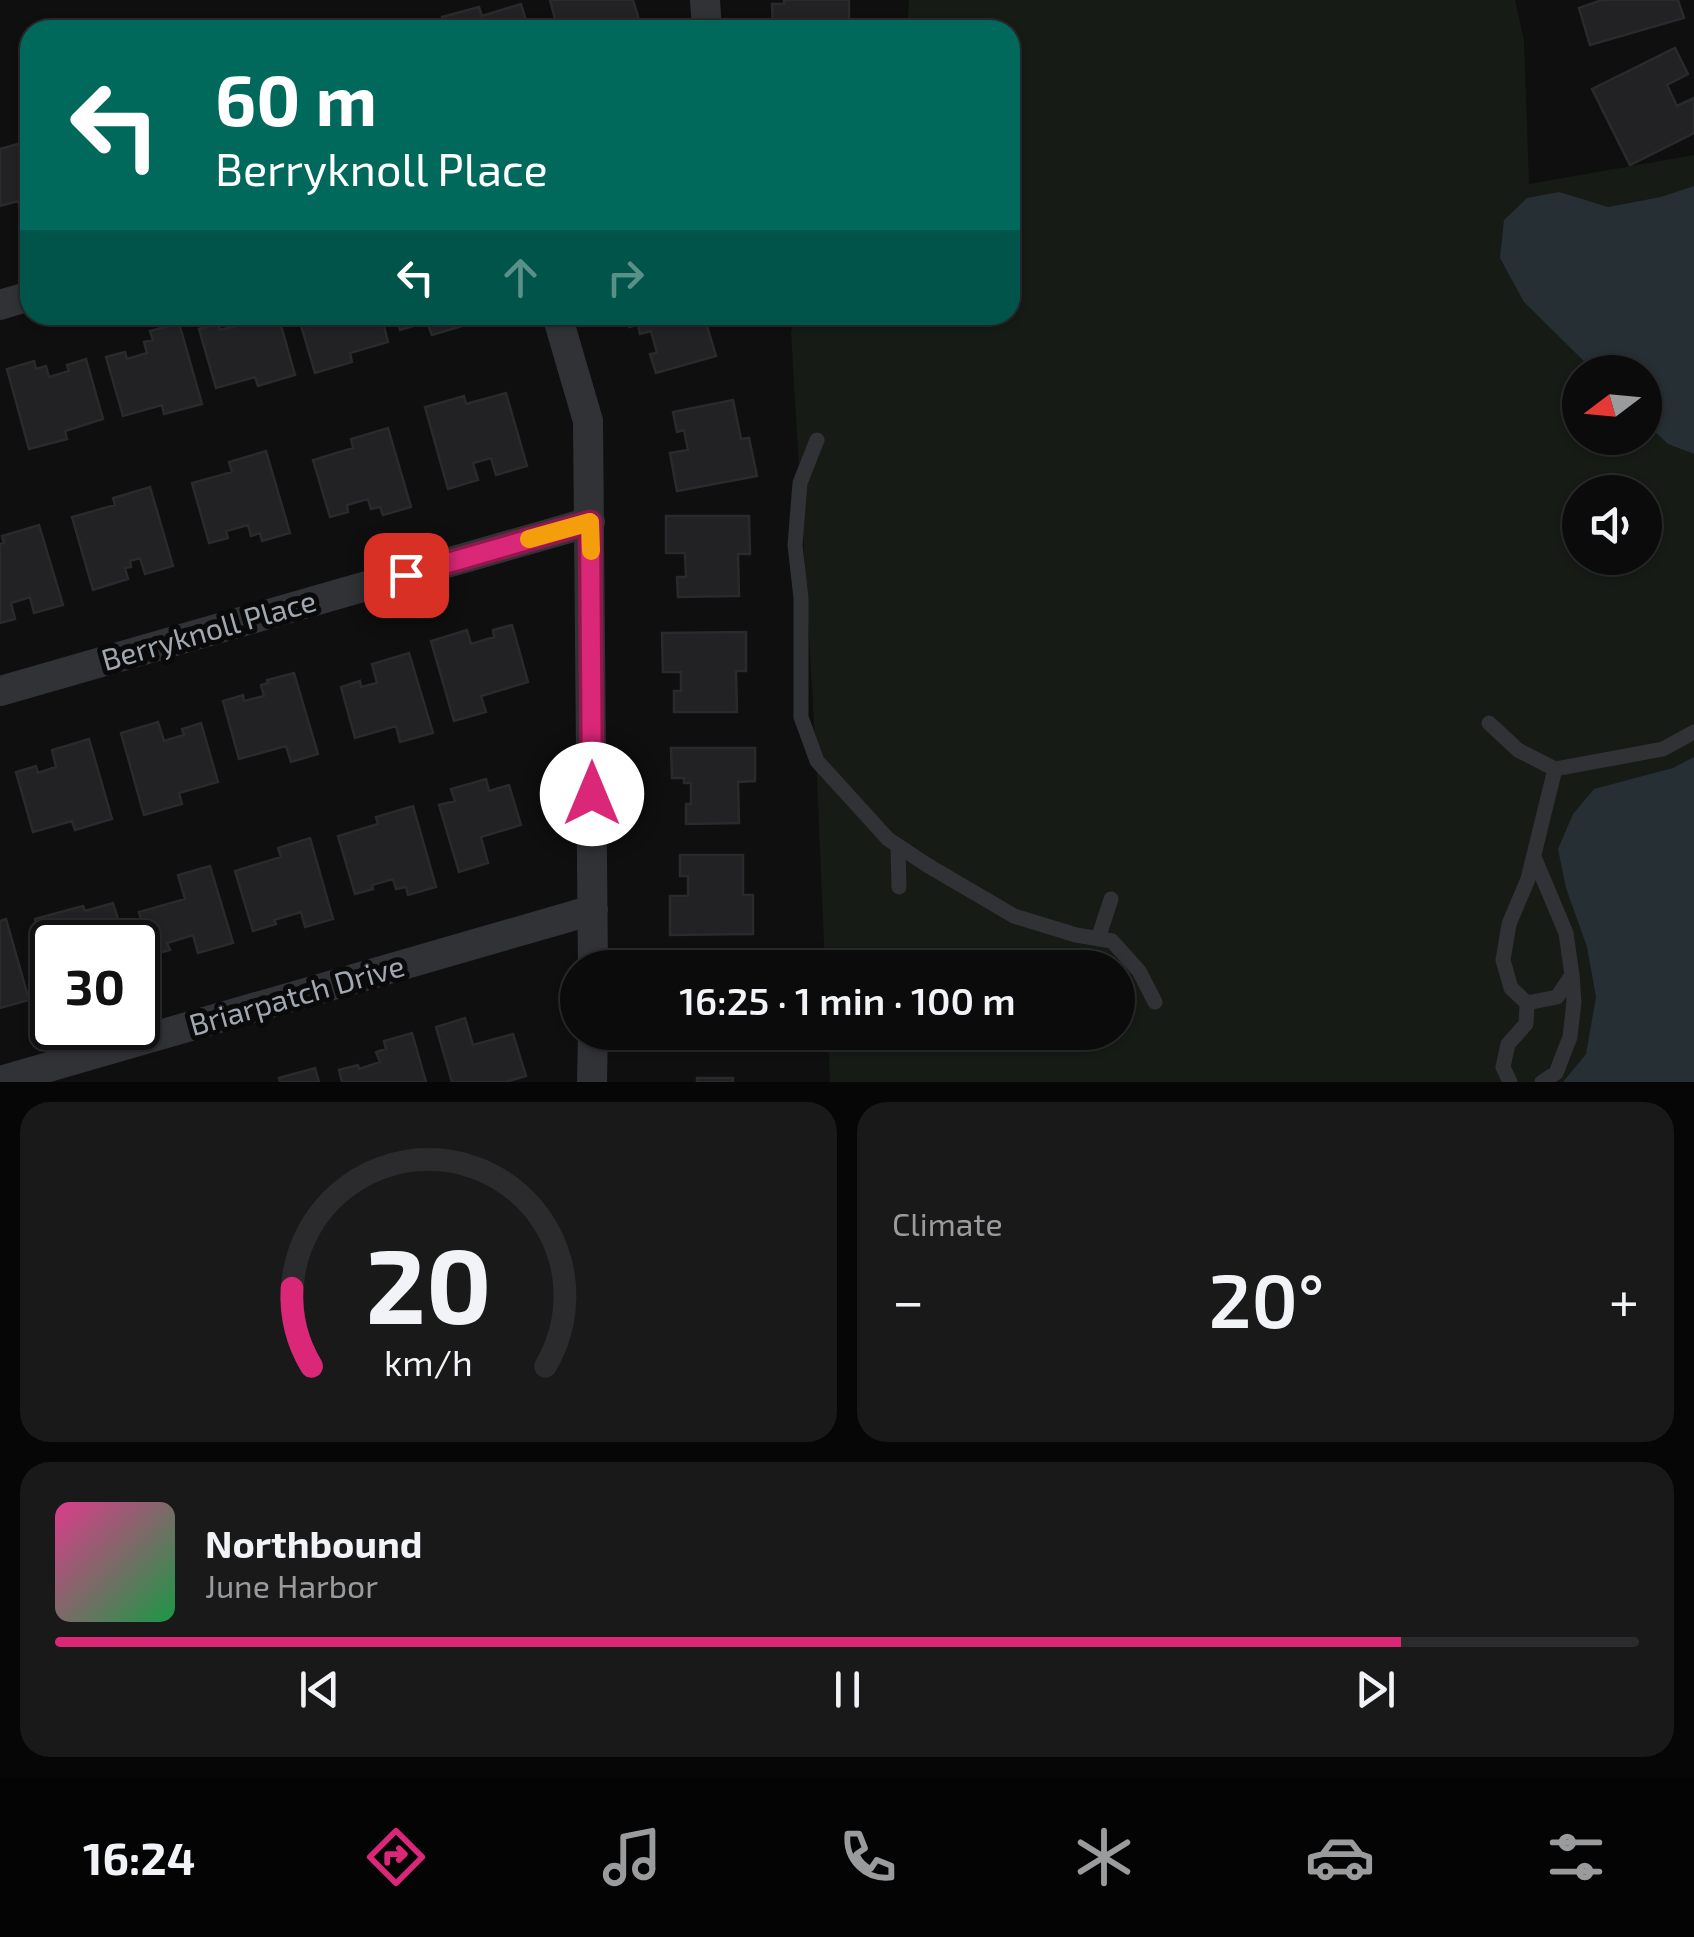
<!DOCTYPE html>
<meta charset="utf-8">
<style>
:root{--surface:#0b0b0c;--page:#19191a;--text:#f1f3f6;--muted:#9a9b9d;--line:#2b2b2d;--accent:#db2777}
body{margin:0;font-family:"Exo 2",sans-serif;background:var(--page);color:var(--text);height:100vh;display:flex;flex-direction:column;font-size:38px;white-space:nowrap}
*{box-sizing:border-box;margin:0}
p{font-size:32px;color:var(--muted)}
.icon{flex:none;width:55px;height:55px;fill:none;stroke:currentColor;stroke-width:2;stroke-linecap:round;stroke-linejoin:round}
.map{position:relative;height:1082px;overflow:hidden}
.drawer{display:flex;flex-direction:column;gap:20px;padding:20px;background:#060607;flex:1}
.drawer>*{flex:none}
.guide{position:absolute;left:20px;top:20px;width:1000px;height:305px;border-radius:30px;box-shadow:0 2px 8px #0004,0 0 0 2px var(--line);background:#00695c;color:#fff;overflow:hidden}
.needle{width:65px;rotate:254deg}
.fabs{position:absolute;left:1562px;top:355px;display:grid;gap:20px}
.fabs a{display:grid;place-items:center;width:100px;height:100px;border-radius:50%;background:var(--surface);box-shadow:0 2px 8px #0004,0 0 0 2px var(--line);font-size:50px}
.speed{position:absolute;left:30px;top:920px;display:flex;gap:20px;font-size:50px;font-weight:700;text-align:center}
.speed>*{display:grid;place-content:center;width:130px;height:130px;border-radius:50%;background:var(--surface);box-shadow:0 2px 8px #0004,0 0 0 2px var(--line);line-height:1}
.speed .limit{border:5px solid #111;border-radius:15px;background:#fff;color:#111}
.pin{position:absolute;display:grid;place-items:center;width:85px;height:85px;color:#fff;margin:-42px;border-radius:20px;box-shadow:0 5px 15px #0006}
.me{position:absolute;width:110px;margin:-55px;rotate:0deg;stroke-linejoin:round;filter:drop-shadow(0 0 8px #0008)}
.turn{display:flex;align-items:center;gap:35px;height:210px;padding:0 30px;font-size:45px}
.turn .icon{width:130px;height:130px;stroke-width:2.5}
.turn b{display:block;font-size:70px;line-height:85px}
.lanes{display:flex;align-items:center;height:95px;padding:0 30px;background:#0003;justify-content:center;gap:50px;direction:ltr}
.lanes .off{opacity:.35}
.big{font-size:75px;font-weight:600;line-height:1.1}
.drawer .card{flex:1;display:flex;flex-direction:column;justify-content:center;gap:15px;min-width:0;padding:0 35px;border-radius:30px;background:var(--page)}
.drawer .dial{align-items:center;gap:0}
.dial svg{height:260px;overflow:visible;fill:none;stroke:var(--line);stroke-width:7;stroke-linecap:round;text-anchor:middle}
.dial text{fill:var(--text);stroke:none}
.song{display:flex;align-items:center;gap:30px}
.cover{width:120px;height:120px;border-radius:15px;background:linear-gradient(135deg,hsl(330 70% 55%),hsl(140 70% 35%))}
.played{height:10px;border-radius:5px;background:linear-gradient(90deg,var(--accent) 85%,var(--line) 85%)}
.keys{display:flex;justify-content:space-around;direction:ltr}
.heat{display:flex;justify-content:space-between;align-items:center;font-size:55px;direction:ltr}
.drawer .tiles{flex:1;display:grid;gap:20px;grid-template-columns:1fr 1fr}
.card:last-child{grid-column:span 2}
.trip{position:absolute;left:560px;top:950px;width:575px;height:100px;border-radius:50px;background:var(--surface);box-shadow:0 2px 8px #0004,0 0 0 2px var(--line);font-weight:600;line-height:100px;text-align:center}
.tab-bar{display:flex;height:160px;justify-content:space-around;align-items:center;background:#040405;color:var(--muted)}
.tab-bar .icon{width:70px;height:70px}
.tab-bar .active{color:var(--accent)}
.tab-bar b{font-size:45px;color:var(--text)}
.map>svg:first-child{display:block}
.green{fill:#161b16;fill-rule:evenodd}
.water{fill:#262f33}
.building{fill:#222224;stroke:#292a2c;stroke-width:2.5}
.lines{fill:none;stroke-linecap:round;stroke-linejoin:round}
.lane{stroke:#303235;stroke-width:15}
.street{stroke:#303235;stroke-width:30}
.route-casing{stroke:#8e194d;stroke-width:25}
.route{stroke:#db2777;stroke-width:18}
.slow{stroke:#f59e0b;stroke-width:18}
.labels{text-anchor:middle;stroke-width:10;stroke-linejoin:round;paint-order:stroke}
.street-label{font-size:30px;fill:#a1a8b1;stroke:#0a0a0b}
</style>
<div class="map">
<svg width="1694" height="1082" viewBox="0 0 1694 1082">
<rect width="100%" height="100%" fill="#0f0f10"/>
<path class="green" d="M909,0H1515L1524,40L1529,184L1694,155V1082H830L828,1033L1118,1032V968L825,967L816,756L791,332L797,315H1010V30H907ZM1580,372H1645V438H1580ZM1580,492H1645V558H1580Z"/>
<path class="water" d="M1694,186V454L1668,444L1645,422V372H1595L1524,302L1500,258L1504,220L1527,198L1559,192L1608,207L1661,197Z
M1694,757V1082H1563L1586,1054L1596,997L1587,947L1566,888L1558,849L1573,814L1594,789L1673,768Z"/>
<path class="building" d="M550,0H633L640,23L621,28L619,20L598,26L599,30H558Z
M784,0H849V30H773L772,4H784Z
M1602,0H1678L1684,18L1590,45L1579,8Z
M521,4L529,30H445L442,17L479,7L482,16Z
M421,20L424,30H387Z
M1675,48L1688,74L1667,85L1677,106L1694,98V133L1630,165L1592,89Z
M21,143L30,173V204L20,207L18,201L0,206V149Z
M237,315H278L295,375L258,386L255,377L216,388L199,329L218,324L220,330L240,325Z
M298,315H381L388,342L350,353L352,362L315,373Z
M396,315H477L479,321L432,335L427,322L400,330Z
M626,315H706L704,316L716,356L656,373L650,354L657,353L651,331L640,334L638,325L629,327Z
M179,323L202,404L164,414L162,405L123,416L106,357L125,352L127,359L147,353L144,342L153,340L150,331Z
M86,359L103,419L65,431L67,439L29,449L7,369L34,361L36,369L46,366L49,377L69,371L67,365Z
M506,393L527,466L496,475L491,458L473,463L478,480L448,489L425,407L464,396L466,404Z
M733,400L741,439L749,438L757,476L677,491L670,453L688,450L684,430L677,432L673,412Z
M388,428L411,507L383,515L380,507L371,509L368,499L347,505L348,512L330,517L313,460L353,448L351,439Z
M266,451L290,533L262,541L260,533L251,536L248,525L226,531L228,538L209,543L192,483L232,472L229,462Z
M150,487L173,566L145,574L140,558L130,561L131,567L125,568L128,579L93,590L72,517L115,505L113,498Z
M666,516H749L750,554H738L739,596L678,597L677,577H686L685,553H666Z
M39,525L63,605L34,613L30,597L11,603L15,619L0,623V544L4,543L2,536Z
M512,625L528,682L481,696L486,712L454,721L431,641L467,630L471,644L494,637L493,630Z
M746,632V671H736L737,712H674V691H681V672H663L662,633Z
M409,653L433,733L400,742L396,726L355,738L341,687L360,681L361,687L377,683L372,664Z
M294,673L318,754L291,762L286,746L239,759L223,701L243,695L244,701L264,696L261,685L268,683L267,680Z
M158,722L164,741L184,735L182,729L201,723L218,782L179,793L182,804L144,815L121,733Z
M89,739L112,819L75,830L72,821L33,832L16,772L36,766L38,773L56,767L52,750Z
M671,748H755V781L738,782L739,823L686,824V804H691V783H684V778H672Z
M486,779L489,791L509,785L521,825L481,837L488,863L459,872L439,805L455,801L451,789Z
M413,806L436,887L408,895L406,887L396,889L393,879L372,885L373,889L355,894L338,836L378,824L376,817Z
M310,838L333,919L305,927L301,912L274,920L276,924L253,931L235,871L281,857L278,848Z
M680,855H743V895H753V934L670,935V896H688V876H680Z
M210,866L233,943L198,953L193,935L167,943L170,950L151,955L139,912L185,899L178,875Z
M113,903L125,942H52V979L35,919L83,906L85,911Z
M6,919L29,1000L0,1008V921Z
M465,1018L473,1045L513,1034L526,1076L506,1082H452L436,1027Z
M673,1032H748V1047L673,1048Z
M412,1033L426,1082H342L339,1070L358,1065L359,1069L380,1062L376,1052L386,1049L384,1041Z
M315,1068L319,1082H280L279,1078Z
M697,1078H733V1082H697Z"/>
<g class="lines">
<path class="lane" d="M817,440L800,483L795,545L801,598V717L817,761L888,839L927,865L1014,916L1076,935L1112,941L1139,971L1155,1002
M1489,723L1518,750L1555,769L1663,749L1694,732
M898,846L899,887
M1534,857L1566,933L1572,975L1557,997L1527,1003L1511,988L1503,960L1509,924L1528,879L1555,769
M1098,939L1111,899
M1510,1082L1503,1067L1508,1044L1526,1024L1527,1003
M1542,1082L1556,1073L1570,1037L1574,1002L1572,975"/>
<path class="street" d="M705,0L707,30
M0,305L30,296
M557,315L588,421L593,968
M0,691L590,522
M0,1081L593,910
M592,1082L593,1032"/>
</g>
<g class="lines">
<g class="route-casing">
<path id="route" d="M406,575L590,522L592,794"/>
</g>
<use href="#route" class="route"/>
<path class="slow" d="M529,539L590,522L591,551"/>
</g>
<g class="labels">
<g class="street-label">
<text transform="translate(209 631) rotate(-16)" y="10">Berryknoll Place</text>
<text transform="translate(297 996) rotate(-16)" y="10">Briarpatch Drive</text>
</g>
</g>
</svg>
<div class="fabs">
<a><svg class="needle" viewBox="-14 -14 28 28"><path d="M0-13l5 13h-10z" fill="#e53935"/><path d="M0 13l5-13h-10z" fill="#9a9b9d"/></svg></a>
<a><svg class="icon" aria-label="sound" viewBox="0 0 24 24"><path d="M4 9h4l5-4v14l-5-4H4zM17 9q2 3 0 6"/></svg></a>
</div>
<div class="speed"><div class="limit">30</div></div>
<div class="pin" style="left:406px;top:575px;background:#d93025"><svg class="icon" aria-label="arrive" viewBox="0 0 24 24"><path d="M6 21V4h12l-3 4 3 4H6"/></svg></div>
<svg class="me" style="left:592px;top:794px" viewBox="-20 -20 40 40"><circle r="19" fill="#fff"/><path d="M0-13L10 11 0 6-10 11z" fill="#db2777"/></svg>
<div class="trip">16:25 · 1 min · 100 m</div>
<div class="guide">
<div class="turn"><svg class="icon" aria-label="left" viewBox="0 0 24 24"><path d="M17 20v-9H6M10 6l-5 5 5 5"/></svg><div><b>60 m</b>Berryknoll Place</div></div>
<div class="lanes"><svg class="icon" aria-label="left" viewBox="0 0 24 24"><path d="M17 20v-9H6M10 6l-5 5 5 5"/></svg><svg class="icon off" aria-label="ahead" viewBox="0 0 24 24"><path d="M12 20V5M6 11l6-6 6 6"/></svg><svg class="icon off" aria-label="right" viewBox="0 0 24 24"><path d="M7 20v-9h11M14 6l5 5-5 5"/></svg></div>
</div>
</div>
<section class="drawer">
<div class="tiles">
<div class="card dial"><svg viewBox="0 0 100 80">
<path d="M14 69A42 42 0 1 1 86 69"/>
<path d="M14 69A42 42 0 0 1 8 45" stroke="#db2777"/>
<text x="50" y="56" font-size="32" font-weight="700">20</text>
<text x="50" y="72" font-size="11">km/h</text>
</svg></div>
<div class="card"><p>Climate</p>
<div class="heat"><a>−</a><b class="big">20°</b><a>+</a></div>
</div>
<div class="card">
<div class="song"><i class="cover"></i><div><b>Northbound</b><p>June Harbor</p></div></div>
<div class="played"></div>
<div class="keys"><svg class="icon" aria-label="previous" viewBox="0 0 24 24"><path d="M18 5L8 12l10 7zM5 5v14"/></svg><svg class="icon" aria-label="pause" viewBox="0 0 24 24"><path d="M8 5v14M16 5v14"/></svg><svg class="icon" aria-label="next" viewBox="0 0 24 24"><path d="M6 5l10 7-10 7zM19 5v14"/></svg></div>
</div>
</div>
</section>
<nav class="tab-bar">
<b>16:24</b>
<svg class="icon active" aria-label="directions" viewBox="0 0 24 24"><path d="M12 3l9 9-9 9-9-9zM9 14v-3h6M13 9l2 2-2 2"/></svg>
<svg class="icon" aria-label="music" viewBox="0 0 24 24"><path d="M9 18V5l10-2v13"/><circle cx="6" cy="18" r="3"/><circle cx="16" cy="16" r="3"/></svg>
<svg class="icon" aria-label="phone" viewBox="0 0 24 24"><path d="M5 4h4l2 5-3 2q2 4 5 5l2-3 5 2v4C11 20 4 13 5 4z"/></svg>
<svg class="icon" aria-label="climate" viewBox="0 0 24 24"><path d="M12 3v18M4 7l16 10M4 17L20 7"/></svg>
<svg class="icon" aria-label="car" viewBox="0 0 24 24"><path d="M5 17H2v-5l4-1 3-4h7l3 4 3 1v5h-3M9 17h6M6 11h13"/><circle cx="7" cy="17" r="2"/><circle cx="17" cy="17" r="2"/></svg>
<svg class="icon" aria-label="filters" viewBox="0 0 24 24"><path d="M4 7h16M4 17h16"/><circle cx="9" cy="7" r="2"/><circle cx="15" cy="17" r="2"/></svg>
</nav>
